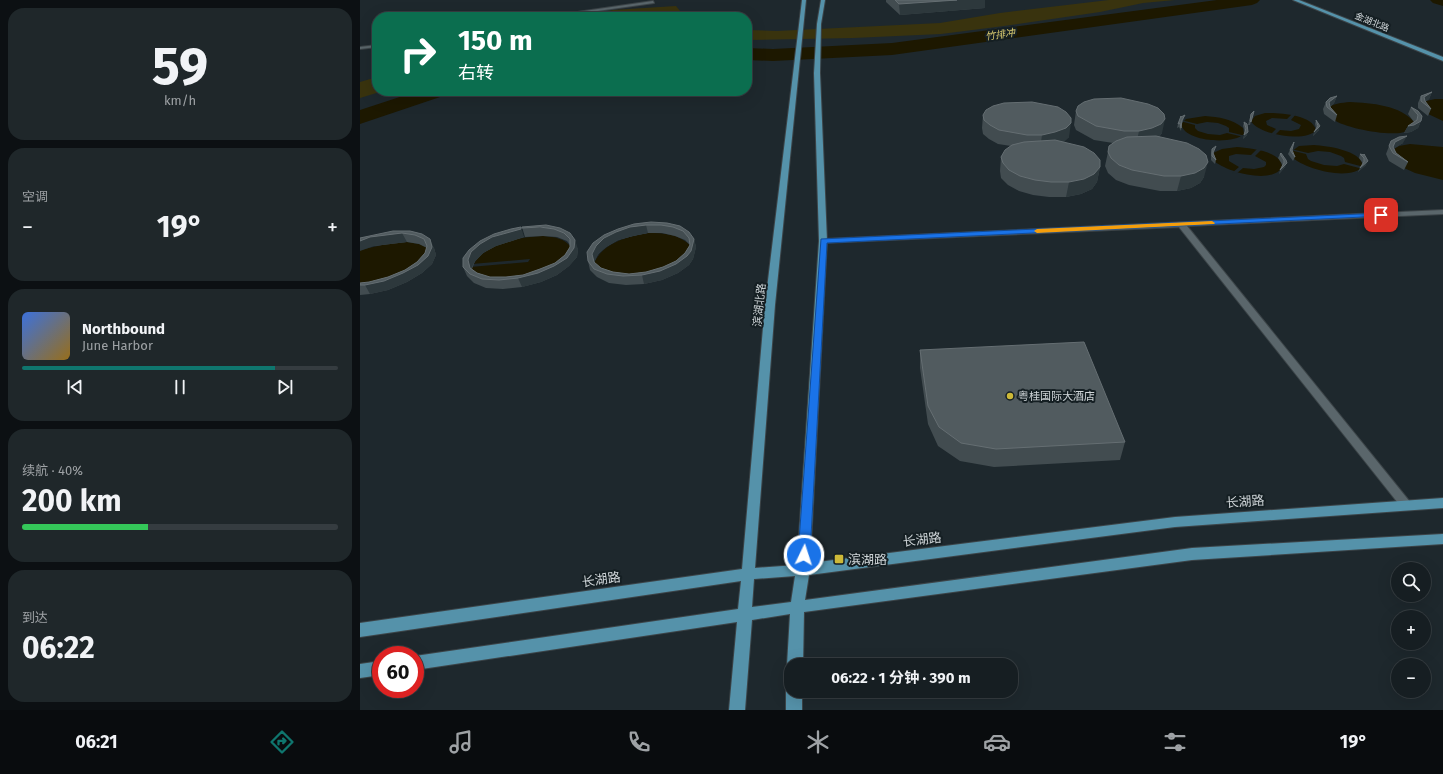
<!DOCTYPE html>
<html lang="zh">
<meta charset="utf-8">
<style>
:root{--surface:#161e22;--page:#1f272a;--text:#f1f3f6;--muted:#9ea2a5;--line:#353c40;--accent:#0f766e}
body{margin:0;font-family:"Fira Sans","Noto Sans SC",sans-serif;background:var(--page);color:var(--text);height:100vh;display:flex;flex-direction:column;font-size:15px;white-space:nowrap}
*{box-sizing:border-box;margin:0}
p{font-size:13px;color:var(--muted)}
.icon{flex:none;width:22px;height:22px;fill:none;stroke:currentColor;stroke-width:2;stroke-linecap:round;stroke-linejoin:round}
.map{position:relative;flex:1;overflow:hidden}
.details{display:flex;flex-direction:column;gap:8px;padding:8px;background:#0c1013;width:360px}
.details>*{flex:none}
.top-card{position:absolute;left:12px;top:12px;width:380px;height:84px;border-radius:16px;box-shadow:0 4px 16px #0002,0 0 0 1px var(--line);background:#0b6e4f;color:#fff;overflow:hidden}
.fabs{position:absolute;left:1031px;top:562px;display:grid;gap:8px}
.fabs a{display:grid;place-items:center;width:40px;height:40px;border-radius:50%;background:var(--surface);box-shadow:0 4px 16px #0002,0 0 0 1px var(--line);font-size:20px}
.speed{position:absolute;left:12px;top:646px;display:flex;gap:8px;font-size:20px;font-weight:700;text-align:center}
.speed>*{display:grid;place-content:center;width:52px;height:52px;border-radius:50%;background:var(--surface);box-shadow:0 4px 16px #0002,0 0 0 1px var(--line);line-height:1}
.speed .limit{border:6px solid #d22;background:#fff;color:#111}
.pin{position:absolute;display:grid;place-items:center;width:34px;height:34px;color:#fff;margin:-17px;border-radius:8px;box-shadow:0 2px 6px #0006}
.me{position:absolute;width:44px;margin:-22px;rotate:4deg;stroke-linejoin:round;filter:drop-shadow(0 0 3px #0008)}
.turn{display:flex;align-items:center;gap:14px;height:84px;padding:0 20px;font-size:18px}
.turn .icon{width:52px;height:52px;stroke-width:2.5}
.turn b{display:block;font-size:28px;line-height:34px}
.big{font-size:30px;font-weight:700;line-height:1.1}
.details .card{flex:1;display:flex;flex-direction:column;justify-content:center;gap:6px;min-width:0;padding:0 14px;border-radius:16px;background:var(--page)}
.details .dial{align-items:center;gap:0}
.dial b{font-size:52px;line-height:1}
.song{display:flex;align-items:center;gap:12px}
.cover{width:48px;height:48px;border-radius:6px;background:linear-gradient(135deg,hsl(220 70% 55%),hsl(40 70% 35%))}
.played{height:4px;border-radius:2px;background:linear-gradient(90deg,var(--accent) 80%,var(--line) 80%)}
.keys{display:flex;justify-content:space-around;direction:ltr}
.heat{display:flex;justify-content:space-between;align-items:center;font-size:22px;direction:ltr}
.charge{height:6px;border-radius:3px;background:linear-gradient(90deg,#34c759 40%,var(--line) 0)}
.trip{position:absolute;left:424px;top:658px;width:234px;height:40px;border-radius:16px;background:var(--surface);box-shadow:0 4px 16px #0002,0 0 0 1px var(--line);font-weight:700;line-height:40px;text-align:center}
.tab-bar{display:flex;height:64px;justify-content:space-around;align-items:center;background:#090c0e;color:var(--muted)}
.tab-bar .icon{width:28px;height:28px}
.tab-bar .on{color:var(--accent)}
.tab-bar b{font-size:18px;color:var(--text)}
main{display:flex;flex:1;min-height:0}
.map>svg:first-child{display:block}
.green{fill:#39330e}
.water{fill:#1d1800}
.pier{fill:#1e282d}
.lines{fill:none;stroke-linecap:round;stroke-linejoin:round}
.river{fill:#1d1800;fill-rule:evenodd}
.minor-casing{stroke:#3c4448;stroke-width:2}
.major-casing{stroke:#3c4448;stroke-width:2}
.minor{fill:#5a666b;fill-rule:evenodd}
.major{fill:#5592aa;fill-rule:evenodd}
.wall{fill:#424c50;fill-rule:evenodd}
.shaded-wall{fill:#2d383c}
.building{fill:#515b5f;stroke:#656e72;fill-rule:evenodd}
.route{fill:#1a73e8;stroke:#114b97}
.slow{fill:#f59e0b}
.poi-dot{fill:#cdb938;stroke:#151f23;stroke-width:1.5}
.labels{text-anchor:middle;stroke-width:4;stroke-linejoin:round;paint-order:stroke}
.far-street-label{font-size:9px;fill:#cfd5d8;stroke:#151f23}
.far-water-label{font-size:10px;font-style:italic;fill:#dacb70;stroke:#151f23}
.street-label{font-size:11px;fill:#cfd5d8;stroke:#151f23}
.poi-label{font-size:11px;fill:#cfd5d8;stroke:#151f23;text-anchor:start}
.near-street-label{font-size:13px;fill:#cfd5d8;stroke:#151f23}
.near-poi-label{font-size:13px;fill:#cfd5d8;stroke:#151f23;text-anchor:start}
</style>
<main>
<section class="details">
<div class="card dial"><b>59</b><p>km/h</p></div>
<div class="card"><p>空调</p>
<div class="heat"><a>−</a><b class="big">19°</b><a>+</a></div>
</div>
<div class="card">
<div class="song"><i class="cover"></i><div><b>Northbound</b><p>June Harbor</p></div></div>
<div class="played"></div>
<div class="keys"><svg class="icon" aria-label="previous" viewBox="0 0 24 24"><path d="M18 5L8 12l10 7zM5 5v14"/></svg><svg class="icon" aria-label="pause" viewBox="0 0 24 24"><path d="M8 5v14M16 5v14"/></svg><svg class="icon" aria-label="next" viewBox="0 0 24 24"><path d="M6 5l10 7-10 7zM19 5v14"/></svg></div>
</div>
<div class="card"><p>续航 · 40%</p><b class="big">200 km</b><div class="charge"></div></div>
<div class="card"><p>到达</p><b class="big">06:22</b></div>
</section>
<div class="map">
<svg width="1083" height="710" viewBox="0 0 1083 710">
<rect width="100%" height="100%" fill="#1e282d"/>
<path class="green" d="M749,0H815L783,3L740,12L644,26L581,34L493,38L387,40V30L417,31L580,23L640,13Z
M316,6L325,17H211L253,10Z
M17,77V91H23L0,98V82Z"/>
<path class="water" d="M1075,99H1083V121L1066,113L1061,104L1066,101Z
M990,102C1011,103 1041,105 1055,123C1053,125 1051,128 1049,130C1037,139 985,128 974,120C971,117 969,113 967,109C973,103 981,103 990,102Z
M905,113C918,113 952,114 956,130C947,143 898,135 891,121L895,116Z
M845,116C858,117 873,119 883,128L884,134C873,145 824,142 821,124L826,119Z
M1050,144L1083,147V180L1055,173L1042,167L1032,150L1039,146Z
M954,145C967,146 1001,150 1003,166C991,182 944,169 932,157V151L939,146Z
M877,147C889,148 922,151 922,167C913,185 865,172 853,160V153L862,149Z
M288,233C304,233 319,234 331,246L327,262L256,281L234,263C244,242 267,237 288,233Z
M183,236C195,237 204,238 212,248L208,263L134,285L111,269C123,243 157,237 183,236Z
M47,242L59,244L68,248L69,262L0,293V250L31,243Z"/>
<path class="pier" d="M933,113L936,114L931,120L941,125L939,129L931,131L920,130L914,136L910,135L916,129L907,125L906,121L912,118L927,119Z
M821,120L837,124L847,122L858,123L866,126L869,128V132L886,136L884,137L867,133L860,135L848,134L838,131L835,128V125L820,121Z
M898,148L902,149L895,156L906,162V165L904,167L894,169L883,168L876,174L872,173L879,167L869,161V156L876,154L891,155Z
M931,149L948,153L958,151L970,152L981,156L984,158L985,162L1004,167L1003,169L984,164L977,166L964,165L951,161L948,159L946,154L930,150Z
M170,259L168,262L110,267L112,264Z"/>
<g class="lines">
<path class="river" d="M857,0H900L897,3L892,5L532,55L413,61L387,60V48L413,49L532,43Z
M1070,0H1083V6L1073,3Z
M58,91H90L86,95L0,124V110Z"/>
<g class="minor-casing">
<path id="minor" d="M293,1L294,3L195,17H183Z
M17,45V47L0,49V47Z
M1083,210V214L827,226L1050,502L1052,505L1050,508L1046,510L1042,508L819,227L463,243L459,241L463,239Z"/>
</g>
<g class="major-casing">
<path id="major" d="M442,0H446L415,305L395,568L437,565L459,241L454,73L457,24L461,0H465L461,24L460,73L467,241L450,563L815,517L1083,498V508L815,527L449,575L445,600L832,548L1083,534V544L832,560L444,612L443,665H431V671L427,665L430,614L392,620L385,710H369L377,622L55,670V656L378,609L381,581L0,637V623L382,569L405,305ZM435,576L431,602L392,607L394,579Z
M933,0H939L1083,57V61Z
M21,661V675L0,678V664Z
M431,685V691H442V710H426V691L429,686Z"/>
</g>
<use href="#minor" class="minor"/>
<use href="#major" class="major"/>
</g>
<path class="wall" d="M526,0H625V8L540,15L526,2Z
M1072,92L1069,99L1065,102L1071,109L1068,116L1058,108V103L1061,96Z
M977,96L974,103L970,107L977,115L975,122L964,114L963,109L966,102Z
M1051,107L1058,111L1061,121L1058,128L1051,132L1044,133L1048,126L1054,122L1048,114Z
M716,111L802,133L799,137L844,177L840,183L831,188L817,191H800L769,185L756,180L748,173L745,166L748,152L753,143L734,140L716,130L714,125Z
M894,111L890,125H888L891,114Z
M623,115L709,137L703,142L740,167L737,182L732,189L721,194L706,197H689L673,195L659,191L648,185L641,178L640,171L641,157L651,146L638,144L629,139L623,134L622,128Z
M825,115L824,118L822,123L821,131L819,127L817,128L818,124L821,117Z
M956,120L959,130L953,136L956,128L955,124Z
M884,122L887,124V135L883,139L885,132L883,126Z
M1031,141L1043,143L1034,148L1036,153L1048,162L1044,170L1029,161L1026,154Z
M852,149L856,160L855,164L851,160V153Z
M930,150L935,157L933,161L928,154Z
M920,154L926,160L925,167L919,174L922,166V164L918,158Z
M1000,154L1003,155L1004,154L1006,165L998,172L1002,164V162L999,158Z
M307,223L320,226L334,239L336,247L333,259L329,265L318,273L302,280L284,284L266,285L249,283L237,277L230,270L228,261L274,224ZM288,233H302L315,236L325,240L330,245L325,253L316,261L303,267L286,272L269,274L253,272L241,268L234,262L238,254L246,247L258,240L273,236Z
M162,227L200,228L218,249L217,257L209,266L197,275L181,282L162,287L143,289L126,288L114,283L107,276L103,267L109,250L164,236V237L136,246L123,253L115,261L112,269L117,273L130,277H146L163,275L180,269L195,263L205,255L210,247V245L207,241L197,237L183,236L165,237Z
M50,231L62,234L74,248L76,255L72,264L62,273L47,282L28,290L10,294L0,295V283L9,282L28,277L45,270L57,262L65,253L67,248L59,244L47,242L14,246L0,238Z
M560,350L765,442L760,460L634,467L600,461L578,446L568,424L560,368Z"/>
<path class="shaded-wall" d="M597,0H625V8L540,15L539,4Z
M1072,92L1069,99L1063,103L1064,97Z
M977,96L974,103L968,108L969,102Z
M805,119L802,133L798,138L776,145L779,131Z
M1061,121L1058,128L1051,132L1044,133L1048,126Z
M711,123L709,137L704,142L680,149L682,135Z
M960,126L959,130L953,136L954,132Z
M888,132L887,135L883,139L884,135Z
M1047,136L1043,143L1032,150L1035,142Z
M1008,161L1006,165L998,172L1000,168Z
M848,162L844,177L840,183L831,188L817,191L821,176Z
M927,163L925,167L919,174L920,170Z
M740,167L737,182L732,189L721,194L706,197L709,182Z
M286,225L288,233L273,236L258,240L246,247L238,254L234,263L236,271L232,254L236,246L244,238L256,232L270,227Z
M161,227L164,237L136,246L123,253L115,261L111,269L113,276L110,268L108,260L111,252L120,244L132,237Z
M42,233L47,242L14,246L0,251V241L10,237Z
M70,239L74,248L76,255L72,264L62,273L47,282L28,290L10,294L5,285L43,273L68,256Z
M334,239L336,247L333,259L329,265L318,273L302,280L284,284L282,275L300,271L327,256Z
M215,240L218,249L217,257L209,266L197,275L181,282L162,287L158,278L194,266L207,258Z"/>
<path class="building" d="M535,0H597L539,4Z
M1072,92L1064,97L1065,101L1071,109L1061,101V96Z
M977,96L969,102L970,107L977,115L967,107L966,102L970,98Z
M761,98L788,104L798,108L804,114L805,119L801,124L792,128L779,131H764L736,126L718,116L716,111L718,106L724,102L734,99Z
M672,102L698,107L706,112L711,118V123L706,128L695,132L682,135H667L639,130L630,125L624,120L623,115L626,110L633,106L644,103Z
M1051,107L1058,111L1062,116L1061,121L1054,125L1048,126L1057,120L1058,115Z
M894,111L891,122L890,121L891,114Z
M825,115L822,120L821,128L820,123L818,124L821,116V117Z
M956,120L960,126L954,132L958,126Z
M884,122L887,124L888,132L884,135L886,128Z
M796,136L827,143L839,149L846,155L848,162L844,168L835,173L821,176H804L772,170L759,165L751,158L748,152L749,146L756,141L767,137Z
M1047,136L1035,142L1033,147L1036,153L1048,162L1033,153L1029,146L1031,141L1039,137Z
M695,140L724,147L734,153L740,160V167L734,174L724,179L709,182H691L675,180L660,176L649,170L643,163L641,157L645,150L652,145L664,142Z
M934,142L932,150L935,157L930,150Z
M856,146L853,153L856,160L852,156V149Z
M921,153L926,160L927,163L920,170L924,163V160L920,154Z
M1000,154L1004,155V154L1008,161L1000,168L1004,162V158Z
M291,222L307,223L320,226L329,232L334,239L331,251L327,256L316,264L300,271L282,275L263,276L247,274L234,269L228,261L227,252L233,243L244,235L258,229L274,224ZM286,225H301L313,227L323,231L329,238L330,245L325,253L316,261L303,267L286,272L269,274L253,272L241,268L234,262L232,254L236,246L244,238L256,232L270,227Z
M186,225L200,228L210,233L215,240L214,248L207,258L194,266L178,273L158,278L139,280L122,279L110,274L103,267V258L109,250L120,241L134,234L151,229L161,227V229L132,237L120,244L111,252L108,260L110,268L117,273L130,277H146L163,275L180,269L195,263L205,255L210,247V239L204,233L194,229L180,227L162,228V227Z
M33,231H50L62,234L70,239L72,247L68,256L58,265L43,273L24,281L5,285H0V283L9,282L28,277L45,270L57,262L65,253L67,246L64,239L55,235L42,233L10,237L0,241V238Z
M724,342L765,442L636,449L601,443L579,427L568,406L560,350Z"/>
<path class="route" d="M1021,213H1024V216L467,243L450,555L448,558L444,560L440,558L438,555L461,239Z"/>
<path class="slow" d="M852,221L855,223L854,224L677,233L674,231L677,229Z"/>
<g class="poi-dot">
<circle cx="650" cy="396" r="4"/>
<rect x="474" y="554" width="10" height="10" rx="2"/>
</g>
<g class="labels">
<g class="far-street-label">
<text transform="translate(1012 22) rotate(22)" y="3">金湖北路</text>
</g>
<g class="far-water-label">
<text transform="translate(640 34) rotate(-8)" y="4">竹排冲</text>
</g>
<g class="street-label">
<text transform="translate(399 305) rotate(-84)" y="4">滨湖北路</text>
</g>
<g class="poi-label">
<text x="658" y="400">粤桂国际大酒店</text>
</g>
<g class="near-street-label">
<text transform="translate(885 501) rotate(-4)" y="5">长湖路</text>
<text transform="translate(562 539) rotate(-7)" y="5">长湖路</text>
<text transform="translate(241 579) rotate(-8)" y="5">长湖路</text>
</g>
<g class="near-poi-label">
<text x="488" y="564">滨湖路</text>
</g>
</g>
</svg>
<div class="fabs">
<a><svg class="icon" aria-label="search" viewBox="0 0 24 24"><circle cx="10" cy="10" r="6"/><path d="M15 15l6 6"/></svg></a>
<a>+</a>
<a>−</a>
</div>
<div class="speed"><div class="limit">60</div></div>
<div class="pin" style="left:1021px;top:215px;background:#d93025"><svg class="icon" aria-label="arrive" viewBox="0 0 24 24"><path d="M6 21V4h12l-3 4 3 4H6"/></svg></div>
<svg class="me" style="left:444px;top:555px" viewBox="-20 -20 40 40"><circle r="17" fill="#1a73e8" stroke="#fff" stroke-width="3"/><path d="M0-11L8 9 0 5-8 9z" fill="#fff"/></svg>
<div class="trip">06:22 · 1 分钟 · 390 m</div>
<div class="top-card">
<div class="turn"><svg class="icon" aria-label="right" viewBox="0 0 24 24"><path d="M7 20v-9h11M14 6l5 5-5 5"/></svg><div><b>150 m</b>右转</div></div>
</div>
</div>
</main>
<nav class="tab-bar">
<b>06:21</b>
<svg class="icon on" aria-label="directions" viewBox="0 0 24 24"><path d="M12 3l9 9-9 9-9-9zM9 14v-3h6M13 9l2 2-2 2"/></svg>
<svg class="icon" aria-label="music" viewBox="0 0 24 24"><path d="M9 18V5l10-2v13"/><circle cx="6" cy="18" r="3"/><circle cx="16" cy="16" r="3"/></svg>
<svg class="icon" aria-label="phone" viewBox="0 0 24 24"><path d="M5 4h4l2 5-3 2q2 4 5 5l2-3 5 2v4C11 20 4 13 5 4z"/></svg>
<svg class="icon" aria-label="climate" viewBox="0 0 24 24"><path d="M12 3v18M4 7l16 10M4 17L20 7"/></svg>
<svg class="icon" aria-label="car" viewBox="0 0 24 24"><path d="M5 17H2v-5l4-1 3-4h7l3 4 3 1v5h-3M9 17h6M6 11h13"/><circle cx="7" cy="17" r="2"/><circle cx="17" cy="17" r="2"/></svg>
<svg class="icon" aria-label="filters" viewBox="0 0 24 24"><path d="M4 7h16M4 17h16"/><circle cx="9" cy="7" r="2"/><circle cx="15" cy="17" r="2"/></svg>
<b>19°</b>
</nav>
